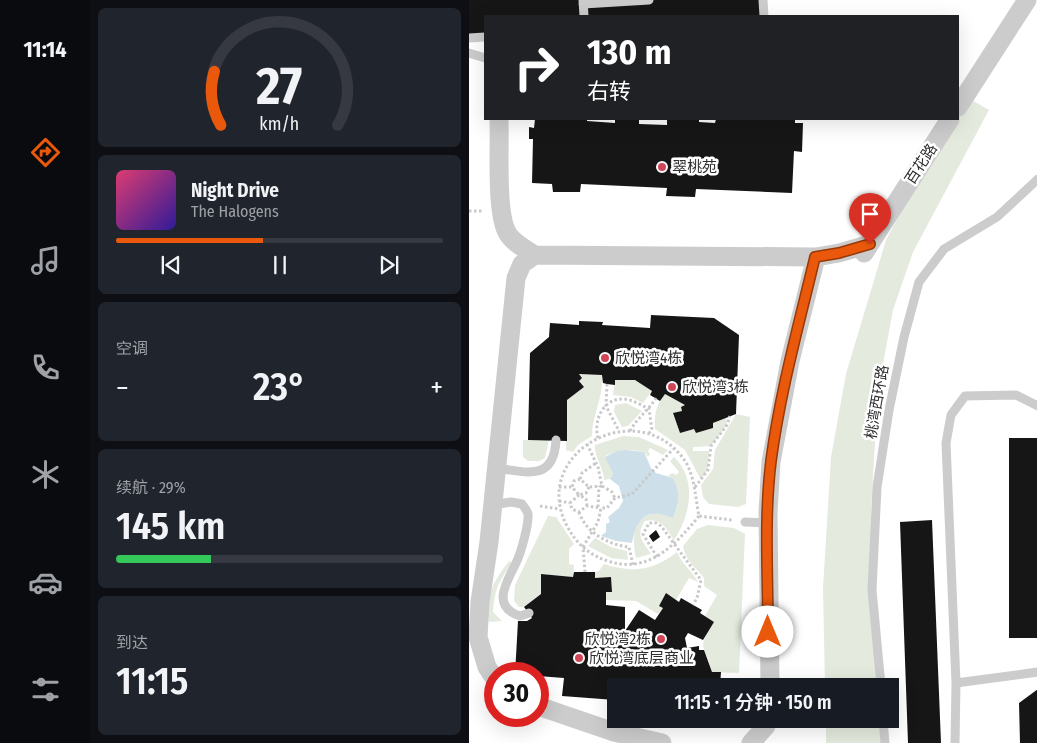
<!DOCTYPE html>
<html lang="zh">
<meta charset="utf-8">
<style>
:root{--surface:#171b24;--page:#20242c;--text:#f1f3f6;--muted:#9ea1a6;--line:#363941;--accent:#ea580c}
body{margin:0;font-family:"Fira Sans Condensed","Noto Sans SC",sans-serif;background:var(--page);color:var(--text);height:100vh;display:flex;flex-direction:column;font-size:19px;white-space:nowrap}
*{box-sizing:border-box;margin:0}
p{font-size:16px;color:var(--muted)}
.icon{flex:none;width:28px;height:28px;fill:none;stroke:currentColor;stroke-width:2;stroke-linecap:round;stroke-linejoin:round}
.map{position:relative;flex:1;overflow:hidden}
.side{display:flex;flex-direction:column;gap:8px;padding:8px;background:#0d0f14;width:379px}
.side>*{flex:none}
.banner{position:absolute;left:15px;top:15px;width:475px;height:105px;border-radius:0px;box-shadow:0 5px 20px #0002;background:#202124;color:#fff;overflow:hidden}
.speed{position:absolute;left:15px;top:662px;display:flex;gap:10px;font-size:25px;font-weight:700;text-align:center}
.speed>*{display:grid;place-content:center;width:65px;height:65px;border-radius:50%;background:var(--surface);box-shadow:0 5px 20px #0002;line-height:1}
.speed .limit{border:8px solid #d22;background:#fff;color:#111}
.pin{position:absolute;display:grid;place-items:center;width:42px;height:42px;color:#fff;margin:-51px -21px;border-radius:50% 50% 50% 0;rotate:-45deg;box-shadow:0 0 5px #0007}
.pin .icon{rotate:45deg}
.me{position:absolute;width:55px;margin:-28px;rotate:0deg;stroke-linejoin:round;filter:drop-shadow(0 0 4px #0008)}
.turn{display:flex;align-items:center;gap:18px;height:105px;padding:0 20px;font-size:22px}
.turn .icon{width:65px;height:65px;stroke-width:2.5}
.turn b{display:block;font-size:35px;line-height:42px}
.big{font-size:38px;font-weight:600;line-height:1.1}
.side .widget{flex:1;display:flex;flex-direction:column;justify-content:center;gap:8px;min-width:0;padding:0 18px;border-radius:8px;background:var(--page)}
.side .dial{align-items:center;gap:0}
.dial svg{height:130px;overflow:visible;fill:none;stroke:var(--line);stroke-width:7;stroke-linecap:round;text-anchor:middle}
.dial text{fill:var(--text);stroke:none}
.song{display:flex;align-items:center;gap:15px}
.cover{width:60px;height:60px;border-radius:8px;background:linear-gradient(135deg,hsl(340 70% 55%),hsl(250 70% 35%))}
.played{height:5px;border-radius:2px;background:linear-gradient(90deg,var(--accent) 45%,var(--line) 45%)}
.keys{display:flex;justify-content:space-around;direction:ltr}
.heat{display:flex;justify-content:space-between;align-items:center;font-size:28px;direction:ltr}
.charge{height:8px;border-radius:4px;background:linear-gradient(90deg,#34c759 29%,var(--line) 0)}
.trip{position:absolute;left:138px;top:678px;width:292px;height:50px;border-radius:0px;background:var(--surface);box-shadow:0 5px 20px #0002;font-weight:600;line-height:50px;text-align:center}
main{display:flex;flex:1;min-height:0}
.tabs{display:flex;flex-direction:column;width:90px;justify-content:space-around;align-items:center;background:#090b0e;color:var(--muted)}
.tabs .icon{width:35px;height:35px}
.tabs .selected{color:var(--accent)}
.tabs b{font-size:22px;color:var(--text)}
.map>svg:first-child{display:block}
.green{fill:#e5eade}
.water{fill:#cddfe8}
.building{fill:#161616}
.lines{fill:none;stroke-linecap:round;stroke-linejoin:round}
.path{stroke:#c9c9c9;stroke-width:3;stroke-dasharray:2.5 2.5;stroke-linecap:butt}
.lane{stroke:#ccc;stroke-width:9}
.street{stroke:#ccc;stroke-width:19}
.route-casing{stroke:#983908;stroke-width:12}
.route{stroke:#ea580c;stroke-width:9}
.poi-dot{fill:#d04658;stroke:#fff;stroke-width:2}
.labels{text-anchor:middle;stroke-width:5;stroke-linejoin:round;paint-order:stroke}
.street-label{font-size:15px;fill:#2f2f2f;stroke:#fff}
.poi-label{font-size:15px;fill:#2f2f2f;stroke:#fff;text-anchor:start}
</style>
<main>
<nav class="tabs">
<b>11:14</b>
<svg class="icon selected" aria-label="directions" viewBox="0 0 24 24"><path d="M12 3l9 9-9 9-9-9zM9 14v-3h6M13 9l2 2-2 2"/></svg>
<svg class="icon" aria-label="music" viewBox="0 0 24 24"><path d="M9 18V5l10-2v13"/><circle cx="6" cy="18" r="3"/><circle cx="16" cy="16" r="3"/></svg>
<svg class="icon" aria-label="phone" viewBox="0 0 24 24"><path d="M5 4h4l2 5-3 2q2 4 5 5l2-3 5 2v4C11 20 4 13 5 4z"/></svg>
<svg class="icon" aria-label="climate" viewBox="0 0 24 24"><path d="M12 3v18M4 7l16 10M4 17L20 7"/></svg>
<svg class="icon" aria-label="car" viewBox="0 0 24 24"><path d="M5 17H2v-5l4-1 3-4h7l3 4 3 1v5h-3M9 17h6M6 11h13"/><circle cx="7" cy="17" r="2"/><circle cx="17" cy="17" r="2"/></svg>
<svg class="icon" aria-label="filters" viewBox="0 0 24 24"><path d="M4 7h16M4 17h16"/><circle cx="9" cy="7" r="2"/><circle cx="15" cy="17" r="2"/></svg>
</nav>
<section class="side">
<div class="widget dial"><svg viewBox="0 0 100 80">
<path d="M14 69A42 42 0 1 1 86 69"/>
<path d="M14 69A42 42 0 0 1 10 36" stroke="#ea580c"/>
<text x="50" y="56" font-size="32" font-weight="700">27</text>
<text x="50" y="72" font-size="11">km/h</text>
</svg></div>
<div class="widget">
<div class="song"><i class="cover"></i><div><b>Night Drive</b><p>The Halogens</p></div></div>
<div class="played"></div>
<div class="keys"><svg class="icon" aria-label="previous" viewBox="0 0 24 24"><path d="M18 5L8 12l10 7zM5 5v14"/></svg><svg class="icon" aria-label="pause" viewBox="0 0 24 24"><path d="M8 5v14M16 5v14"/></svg><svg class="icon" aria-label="next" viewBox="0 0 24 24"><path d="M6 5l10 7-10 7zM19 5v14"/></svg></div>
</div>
<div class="widget"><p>空调</p>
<div class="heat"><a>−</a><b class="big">23°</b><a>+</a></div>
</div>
<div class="widget"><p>续航 · 29%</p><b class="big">145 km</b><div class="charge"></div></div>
<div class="widget"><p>到达</p><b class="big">11:15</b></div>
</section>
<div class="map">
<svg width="569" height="743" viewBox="0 0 569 743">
<rect width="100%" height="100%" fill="#fff"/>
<path class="green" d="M494,95L520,110L444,252L424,310L409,391L402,511L407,686H356L354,588L362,457L377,374L417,240Z
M110,374L133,375C135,397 123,415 123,436L109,445L104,452L97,450L98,400L115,387L110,381L113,378Z
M146,380H166L183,391L174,403L162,397L144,395Z
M196,394L216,405L213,411L204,414L211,433L225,429L227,433L244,428V423L257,417L258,425L242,446L224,447V451H240L239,469L232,480L216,450L186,429C185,415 187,405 196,394Z
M157,403L173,411L159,426L153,427L145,412L146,405Z
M267,414L281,417L277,504L269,507L240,504L234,497L232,485L244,469L246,450Z
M154,436L170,437L199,450L194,455L181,448L179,451L181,454L179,457L175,452C161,449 150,450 136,456L144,474L141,479L135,480C135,469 124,454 126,445Z
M54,440H80L76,458L70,461H59L54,457Z
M205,457C229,480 221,516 205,540C197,528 192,517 176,521C166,535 174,542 182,554L167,558C160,529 170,505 204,517C212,504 210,492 204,478L199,476L203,473L207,475L210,472L201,461Z
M79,516L87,517L105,544L100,549V564L105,565L104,577L72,574V594L55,607H50L45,601L46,585Z
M239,525L265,528L276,534L270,673L243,672C236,644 227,651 244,622L236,616L248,595L235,586V578C226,567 216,560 214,546L228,529Z
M126,538L142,547L158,551L159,560L142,558L119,546Z
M208,552C213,564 223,571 229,582L220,578L207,600L197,594L190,606L194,608L189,614L167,601L137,600V592H143L142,578H126V572L130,571L135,564C163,573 184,571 208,552Z
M41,560L42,565C29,582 26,590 24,612L33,621L20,622C14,597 26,579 41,560Z
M357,719H410L412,743H357Z"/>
<path class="water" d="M157,450L175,452L182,468L187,473L204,478C211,492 211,503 204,518C177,507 168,518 163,543L147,541L132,536L137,532V524L141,522L139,517L150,508L154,501L150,486L141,479L144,474L136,457L148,451Z"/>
<path class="building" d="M0,0H294L295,16H16V37L0,38Z
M66,119H118V121L146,123V119H170V124L198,125V119H230V122L246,123L247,119H326V123H334L333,152L325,151L323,193L227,189L226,197L197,196L198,188L112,184L111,192H84L83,184L63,183L64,139H60V127L65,128Z
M182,315L245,318L270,335L267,414L244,423V428L227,433L225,429L211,433L204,413L213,411L212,407L216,405L196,394L191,401L181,395L183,391L166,380H146V385L138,384L134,383L133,375L110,374L113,378L110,381L115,387L98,400V441L59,440L61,353L80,337L81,323L110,325V321L134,322L133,325L181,328Z
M540,438H569V638H540Z
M463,520L472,743H439L431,522Z
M187,530L191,537L184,542L180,536Z
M105,572H126V578L142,577L143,592H137V605L156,607V631L170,610L186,620L194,608L190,606L197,593L210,602L212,598L233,610L231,613L245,622L234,640L219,633L216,638L218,648L230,646V650H235L243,672H252L251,686H146V700L93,696L95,678L69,676V674H46L49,621H58L63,618L55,607L72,594V574L104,577Z
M569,689V743H551L550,703Z"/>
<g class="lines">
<path class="path" d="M0,211H14
M138,384L137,406L150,431
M161,431C168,418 179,411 187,398
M129,438C124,421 134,399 153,399C163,399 172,405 180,409L183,430L179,434
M118,444L129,467L133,486L143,492L146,498
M111,479L113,473L127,463
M90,487H103
M120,487L117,493L110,495L103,487L105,481L111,479L120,487L133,486
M226,487L239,470L242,446L258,425L261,416
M90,501L101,503
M71,506L90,509
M118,506L117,499L110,495L101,503L103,509L110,512L118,506L132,508
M129,507L130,486
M110,512C117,533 140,545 160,547L164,565
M230,516C207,544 181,573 142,562C121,556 107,544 97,524C62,453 166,395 214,458C226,474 226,497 230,516L263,520
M188,557L174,534L180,523H187L192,526L232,580L228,598L224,605
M116,572L114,547L129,522L132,508H138L146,498L163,494L204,449
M325,719L348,721"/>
<path class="lane" d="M114,0L115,16
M294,0L295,16
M114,4L180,0
M0,38L16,37
M0,53L16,58
M27,468C57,472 85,482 87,440
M24,505L42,502L53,504C55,507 58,510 59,514C60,524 52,553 47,563C38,582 21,606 51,616L60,613
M276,522L299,523
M487,683L569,672
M412,686L403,590L408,487L420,410L435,337L450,282L475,249L528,217L569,179
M414,719L416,743
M486,743L487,683L477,443L482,415L496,396L547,395L569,406"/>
<path class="street" d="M489,107L558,0
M30,119C31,146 27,208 37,230C41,241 56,249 66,255
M395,253L481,119
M26,679L18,667L9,637L11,602L20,542L47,278L53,264L66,255L347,257L370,253L401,244
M301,686L299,512L302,462L321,361L347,257
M69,706L145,732L193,743
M282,743L297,726L298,719"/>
</g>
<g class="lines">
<g class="route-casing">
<path id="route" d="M299,632C299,576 295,517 302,461C311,392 330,324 346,257L370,253L401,244"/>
</g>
<use href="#route" class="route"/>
</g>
<g class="poi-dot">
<circle cx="193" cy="167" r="5"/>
<circle cx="136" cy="358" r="5"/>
<circle cx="203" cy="387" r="5"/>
<circle cx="192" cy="639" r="5"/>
<circle cx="110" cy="658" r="5"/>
</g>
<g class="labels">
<g class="street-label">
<text transform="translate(452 164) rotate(-57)" y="5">百花路</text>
<text transform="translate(408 402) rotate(-80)" y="5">桃湾西环路</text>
</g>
<g class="poi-label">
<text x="203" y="172">翠桃苑</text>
<text x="146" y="363">欣悦湾4栋</text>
<text x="213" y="392">欣悦湾3栋</text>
<text x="182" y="644" text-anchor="end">欣悦湾2栋</text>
<text x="120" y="663">欣悦湾底层商业</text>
</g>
</g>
</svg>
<div class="speed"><div class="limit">30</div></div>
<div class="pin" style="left:401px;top:244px;background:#d93025"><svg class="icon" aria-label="arrive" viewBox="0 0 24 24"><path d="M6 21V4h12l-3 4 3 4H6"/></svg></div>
<svg class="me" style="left:299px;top:632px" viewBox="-20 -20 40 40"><circle r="19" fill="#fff"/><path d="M0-13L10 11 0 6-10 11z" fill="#ea580c"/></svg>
<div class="trip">11:15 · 1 分钟 · 150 m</div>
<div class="banner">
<div class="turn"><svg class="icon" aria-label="right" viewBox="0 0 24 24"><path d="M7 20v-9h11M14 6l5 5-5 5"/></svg><div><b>130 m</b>右转</div></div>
</div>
</div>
</main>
